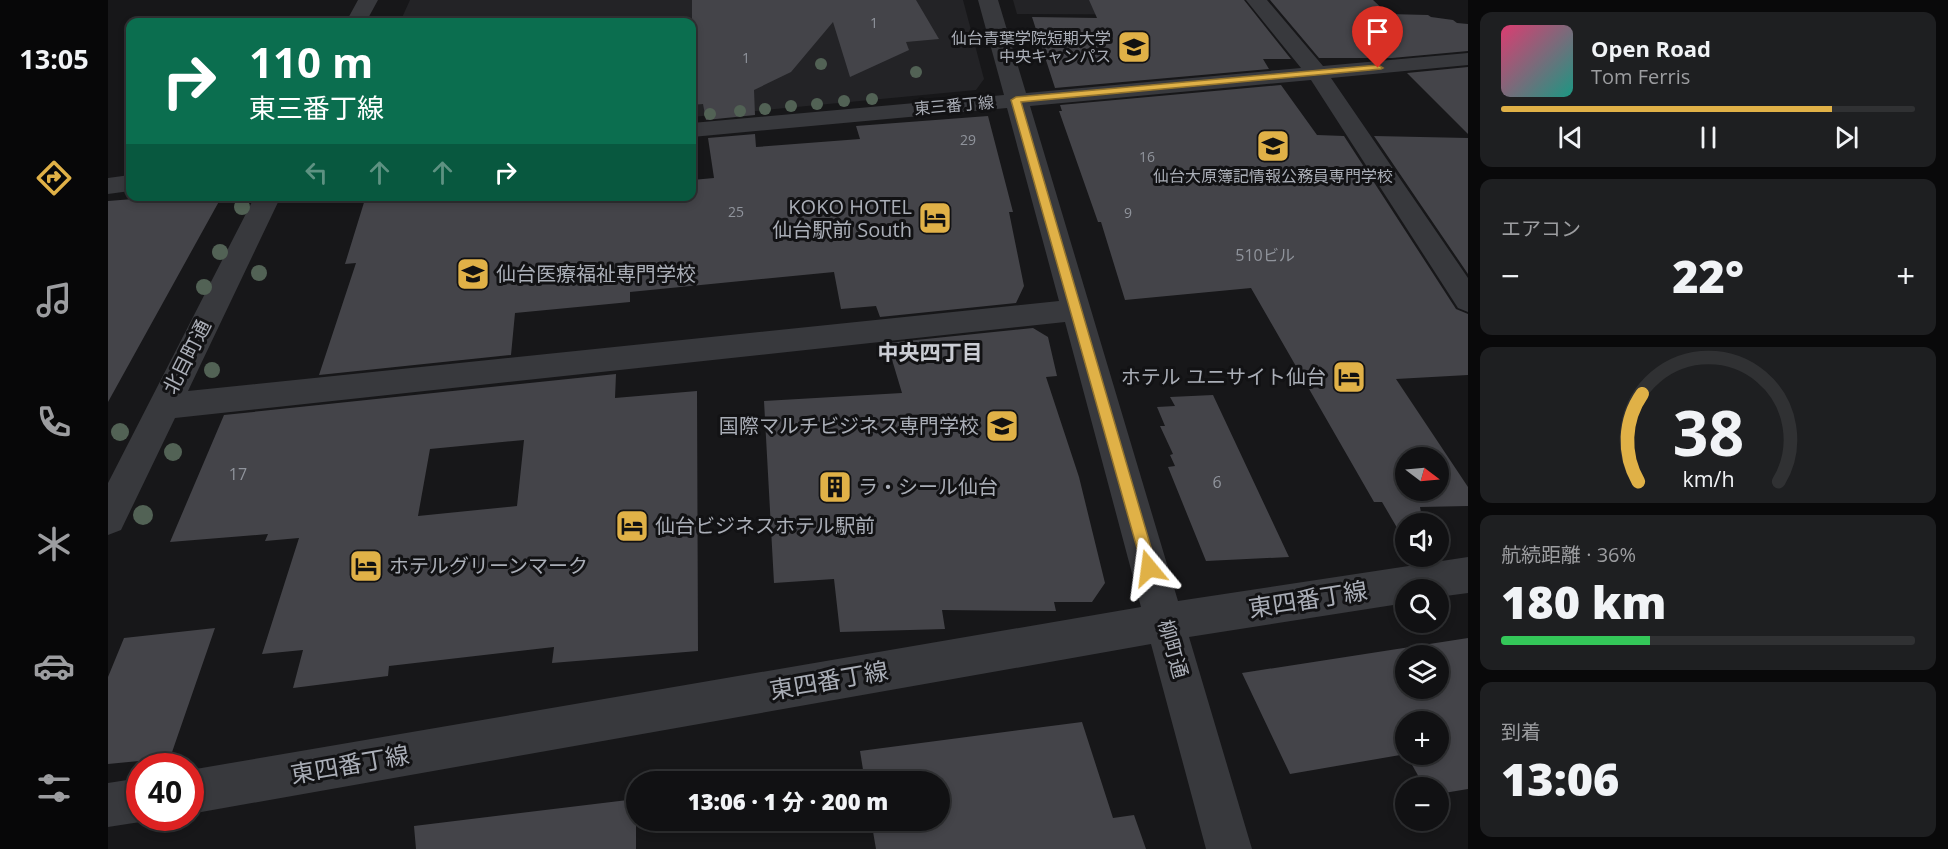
<!DOCTYPE html>
<html lang="ja">
<meta charset="utf-8">
<style>
:root{--surface:#111113;--page:#1e1f21;--text:#f1f3f6;--muted:#9c9da0;--line:#303133;--accent:#e0b147}
body{margin:0;font-family:"Open Sans","Noto Sans JP",sans-serif;background:var(--page);color:var(--text);height:100vh;display:flex;flex-direction:column;font-size:22px;white-space:nowrap}
*{box-sizing:border-box;margin:0}
p{font-size:20px;color:var(--muted)}
.icon{flex:none;width:33px;height:33px;fill:none;stroke:currentColor;stroke-width:2;stroke-linecap:round;stroke-linejoin:round}
.map{position:relative;flex:1;overflow:hidden}
.details{display:flex;flex-direction:column;gap:12px;padding:12px;background:#09090a;width:480px}
.details>*{flex:none}
.top-card{position:absolute;left:18px;top:18px;width:570px;height:183px;border-radius:12px;box-shadow:0 3px 9px #0003,0 0 0 2px var(--line);background:#0b6e4f;color:#fff;overflow:hidden}
.needle{width:39px;rotate:106deg}
.fabs{position:absolute;left:1287px;top:447px;display:grid;gap:12px}
.fabs a{display:grid;place-items:center;width:54px;height:54px;border-radius:50%;background:var(--surface);box-shadow:0 3px 9px #0003,0 0 0 2px var(--line);font-size:30px}
.speed{position:absolute;left:18px;top:753px;display:flex;gap:12px;font-size:30px;font-weight:700;text-align:center}
.speed>*{display:grid;place-content:center;width:78px;height:78px;border-radius:50%;background:var(--surface);box-shadow:0 3px 9px #0003,0 0 0 2px var(--line);line-height:1}
.speed .limit{border:9px solid #d22;background:#fff;color:#111}
.pin{position:absolute;display:grid;place-items:center;width:51px;height:51px;color:#fff;margin:-62px -26px;border-radius:50% 50% 50% 0;rotate:-45deg;box-shadow:0 0 6px #0007}
.pin .icon{rotate:45deg}
.me{position:absolute;width:66px;margin:-33px;rotate:344deg;stroke-linejoin:round;filter:drop-shadow(0 0 4px #0008)}
.turn{display:flex;align-items:center;gap:21px;height:126px;padding:0 24px;font-size:27px}
.turn .icon{width:78px;height:78px;stroke-width:2.5}
.turn b{display:block;font-size:42px;line-height:51px}
.lanes{display:flex;align-items:center;height:57px;padding:0 24px;background:#0003;justify-content:center;gap:30px;direction:ltr}
.lanes .off{opacity:.35}
.big{font-size:45px;font-weight:800;line-height:1.1}
.details .widget{flex:1;display:flex;flex-direction:column;justify-content:center;gap:9px;min-width:0;padding:0 21px;border-radius:12px;background:var(--page)}
.details .dial{align-items:center;gap:0}
.dial svg{height:156px;overflow:visible;fill:none;stroke:var(--line);stroke-width:7;stroke-linecap:round;text-anchor:middle}
.dial text{fill:var(--text);stroke:none}
.song{display:flex;align-items:center;gap:18px}
.cover{width:72px;height:72px;border-radius:9px;background:linear-gradient(135deg,hsl(340 70% 55%),hsl(170 70% 35%))}
.played{height:6px;border-radius:3px;background:linear-gradient(90deg,var(--accent) 80%,var(--line) 80%)}
.keys{display:flex;justify-content:space-around;direction:ltr}
.heat{display:flex;justify-content:space-between;align-items:center;font-size:33px;direction:ltr}
.charge{height:9px;border-radius:4px;background:linear-gradient(90deg,#34c759 36%,var(--line) 0)}
.trip{position:absolute;left:518px;top:771px;width:324px;height:60px;border-radius:30px;background:var(--surface);box-shadow:0 3px 9px #0003,0 0 0 2px var(--line);font-weight:800;line-height:60px;text-align:center}
main{display:flex;flex:1;min-height:0}
.menu{display:flex;flex-direction:column;width:108px;justify-content:space-around;align-items:center;background:#070708;color:var(--muted)}
.menu .icon{width:42px;height:42px}
.menu .on{color:var(--accent)}
.menu b{font-size:27px;color:var(--text)}
.map>svg:first-child{display:block}
.built{fill:#232326}
.building{fill:#444449;fill-rule:evenodd}
.lines{fill:none;stroke-linecap:round;stroke-linejoin:round}
.minor{fill:#38393d;fill-rule:evenodd}
.tree{fill:#526255}
.route{fill:#e0b147;stroke:#92732e;stroke-width:1.5}
.labels{text-anchor:middle;stroke-width:6;stroke-linejoin:round;paint-order:stroke}
.far-number-label{font-size:14px;fill:#90949c}
.far-poi-label{font-size:16px;fill:#aaaeb7;stroke:#121214;text-anchor:end}
.far-street-label{font-size:16px;fill:#aaaeb7;stroke:#121214}
.number-label{font-size:16px;fill:#90949c}
.poi-label{font-size:20px;fill:#aaaeb7;stroke:#121214;text-anchor:start}
.street-label{font-size:20px;fill:#aaaeb7;stroke:#121214}
.neighbourhood-label{font-size:21px;font-weight:bold;fill:#cbcdd4;stroke:#121214}
.near-street-label{font-size:24px;fill:#aaaeb7;stroke:#121214}
</style>
<main>
<nav class="menu">
<b>13:05</b>
<svg class="icon on" aria-label="directions" viewBox="0 0 24 24"><path d="M12 3l9 9-9 9-9-9zM9 14v-3h6M13 9l2 2-2 2"/></svg>
<svg class="icon" aria-label="music" viewBox="0 0 24 24"><path d="M9 18V5l10-2v13"/><circle cx="6" cy="18" r="3"/><circle cx="16" cy="16" r="3"/></svg>
<svg class="icon" aria-label="phone" viewBox="0 0 24 24"><path d="M5 4h4l2 5-3 2q2 4 5 5l2-3 5 2v4C11 20 4 13 5 4z"/></svg>
<svg class="icon" aria-label="climate" viewBox="0 0 24 24"><path d="M12 3v18M4 7l16 10M4 17L20 7"/></svg>
<svg class="icon" aria-label="car" viewBox="0 0 24 24"><path d="M5 17H2v-5l4-1 3-4h7l3 4 3 1v5h-3M9 17h6M6 11h13"/><circle cx="7" cy="17" r="2"/><circle cx="17" cy="17" r="2"/></svg>
<svg class="icon" aria-label="filters" viewBox="0 0 24 24"><path d="M4 7h16M4 17h16"/><circle cx="9" cy="7" r="2"/><circle cx="15" cy="17" r="2"/></svg>
</nav>
<div class="map">
<svg width="1360" height="849" viewBox="0 0 1360 849">
<rect width="100%" height="100%" fill="#171719"/>
<path class="built" d="M302,0H855L876,79L868,90L584,117V22H292Z
M905,0H1134L1145,15L909,14Z"/>
<path class="building" d="M584,0H808L831,39L798,42L801,50L742,77L725,22L683,72L646,90L647,115L598,120L595,104L584,105Z
M981,0H1136L1183,59H1155L1161,69L947,88L924,17L989,18Z
M1162,0H1265L1280,14L1320,15L1323,17L1345,20L1349,23L1360,24V51L1284,58H1211Z
M1360,67V134L1299,73Z
M1173,85L1209,135L1236,136L1348,309L1360,314V375L1288,379L1360,487V506L1312,507L1315,524H1298V543L1274,502H1266L1143,288L1017,300L993,222H990L951,111H954L952,105ZM1298,458H1330V490H1298Z
M880,116L905,212H901L916,286L908,303L772,317L768,306L733,309L726,272L522,292V302L407,313L403,355L211,375L248,263L237,264L258,196H449L452,199L483,196H584V180L606,178L600,138L647,134L648,147L752,139L748,126Z
M1266,136L1360,138V274Z
M114,196L0,402V201L63,196Z
M925,328L940,337L949,376L938,377L971,477L997,583L984,602H946L948,611L834,610L837,629L732,632L726,579L666,583L656,401L794,393L779,343Z
M508,374L507,398L589,391L590,651L444,663L446,647L281,666L280,676L185,688L195,650L154,654L191,538L157,541L160,534L62,542L116,415ZM416,440L409,506L310,516L322,449Z
M1105,395L1181,557L1098,561L1060,467L1067,466L1062,455L1065,454L1052,426H1057L1049,407L1067,406L1062,397Z
M107,628L62,758L0,764V677L16,638Z
M1360,638V789L1330,794V788H1317L1298,754H1330V722H1298V754L1182,774L1134,673ZM1298,656H1330V688H1298Z
M974,722L1005,818L1026,815L1038,849H768L763,820H831V782H757L752,751Z
M528,799V849H308L306,826Z"/>
<g class="lines">
<path class="minor" d="M250,0H270L258,22H238Z
M870,0H890L918,93L1193,68L1138,0H1159L1215,66L1360,53V65L1223,78L1360,278V312L1350,308L1203,80L922,106L1070,601L1360,557V593L1330,597V590H1298V603L1081,637L1144,849H1098L1043,644L82,814V770L1033,607L957,322L67,418L13,530L0,535V483L147,196H173L80,391L951,301L899,108L584,137V123L896,95Z
M22,175V191L0,194V178Z
M32,778V818H44L32,822L0,827V783Z"/>
</g>
<g class="tree">
<circle cx="713" cy="64" r="6"/>
<circle cx="808" cy="72" r="6"/>
<circle cx="764" cy="99" r="6"/>
<circle cx="736" cy="101" r="6"/>
<circle cx="709" cy="104" r="6"/>
<circle cx="683" cy="106" r="6"/>
<circle cx="657" cy="109" r="6"/>
<circle cx="632" cy="111" r="6"/>
<circle cx="602" cy="114" r="6"/>
<circle cx="134" cy="207" r="8"/>
<circle cx="112" cy="252" r="8"/>
<circle cx="151" cy="273" r="8"/>
<circle cx="96" cy="287" r="8"/>
<circle cx="104" cy="370" r="8"/>
<circle cx="12" cy="432" r="9"/>
<circle cx="65" cy="452" r="9"/>
<circle cx="35" cy="515" r="10"/>
</g>
<path class="route" d="M1270,65L1275,68L1273,69L913,102L1049,568L1047,573L1041,575L1036,573L903,100L908,97Z"/>
<defs>
<g id="university-square" transform="scale(1.725)"><rect x="-9" y="-9" width="18" height="18" rx="4" fill="#e0b147" stroke="#121214"/><path d="M0-5L7-2L0 1L-7-2ZM-4 1L0 2.5L4 1V4Q0 6-4 4Z" fill="#111"/></g>
<g id="hotel-square" transform="scale(1.725)"><rect x="-9" y="-9" width="18" height="18" rx="4" fill="#e0b147" stroke="#121214"/><path d="M-6-4.5h1.5V1H6V5H4.5V3h-9V5H-6ZM-4 0a1.8 1.8 0 1 1 3.6 0ZM.5 0V-2.5h3Q6-2.5 6 0Z" fill="#111"/></g>
<g id="building-square" transform="scale(1.725)"><rect x="-9" y="-9" width="18" height="18" rx="4" fill="#e0b147" stroke="#121214"/><path d="M-4-6H4V6H1V3H-1V6H-4ZM-2.5-4.3h1.7v1.8h-1.7ZM.8-4.3h1.7v1.8H.8ZM-2.5-1h1.7V.8h-1.7ZM.8-1h1.7V.8H.8Z" fill="#111"/></g>
</defs>
<g fill-rule="evenodd">
<use href="#university-square" x="1026" y="47"/>
<use href="#university-square" x="1165" y="146"/>
<use href="#hotel-square" x="827" y="218"/>
<use href="#university-square" x="365" y="274"/>
<use href="#hotel-square" x="1241" y="377"/>
<use href="#university-square" x="894" y="426"/>
<use href="#building-square" x="727" y="487"/>
<use href="#hotel-square" x="524" y="526"/>
<use href="#hotel-square" x="258" y="566"/>
</g>
<g class="labels">
<g class="far-number-label">
<text x="766" y="28">1</text>
<text x="638" y="63">1</text>
<text x="860" y="145">29</text>
<text x="1039" y="162">16</text>
<text x="628" y="217">25</text>
<text x="1020" y="218">9</text>
</g>
<g class="far-poi-label">
<text x="1003" y="44">仙台青葉学院短期大学<tspan x="1003" dy="18">中央キャンパス</tspan></text>
<text x="1165" y="182" text-anchor="middle">仙台大原簿記情報公務員専門学校</text>
</g>
<g class="far-street-label">
<text transform="translate(846 105) rotate(-5)" y="6">東三番丁線</text>
</g>
<g class="number-label">
<text x="1157" y="261">510ビル</text>
<text x="130" y="480">17</text>
<text x="1109" y="488">6</text>
</g>
<g class="poi-label">
<text x="804" y="214" text-anchor="end">KOKO HOTEL<tspan x="804" dy="23">仙台駅前 South</tspan></text>
<text x="388" y="281">仙台医療福祉専門学校</text>
<text x="1218" y="384" text-anchor="end">ホテル ユニサイト仙台</text>
<text x="871" y="433" text-anchor="end">国際マルチビジネス専門学校</text>
<text x="750" y="494">ラ・シール仙台</text>
<text x="547" y="533">仙台ビジネスホテル駅前</text>
<text x="281" y="573">ホテルグリーンマーク</text>
</g>
<g class="street-label">
<text transform="translate(79 357) rotate(-63)" y="7">北目町通</text>
<text transform="translate(1065 649) rotate(74)" y="7">柳町通</text>
</g>
<g class="neighbourhood-label">
<text x="822" y="360">中央四丁目</text>
</g>
<g class="near-street-label">
<text transform="translate(1200 600) rotate(-9)" y="8">東四番丁線</text>
<text transform="translate(721 681) rotate(-10)" y="8">東四番丁線</text>
<text transform="translate(242 765) rotate(-10)" y="8">東四番丁線</text>
</g>
</g>
</svg>
<div class="fabs">
<a><svg class="needle" viewBox="-14 -14 28 28"><path d="M0-13l5 13h-10z" fill="#e53935"/><path d="M0 13l5-13h-10z" fill="#9c9da0"/></svg></a>
<a><svg class="icon" aria-label="sound" viewBox="0 0 24 24"><path d="M4 9h4l5-4v14l-5-4H4zM17 9q2 3 0 6"/></svg></a>
<a><svg class="icon" aria-label="search" viewBox="0 0 24 24"><circle cx="10" cy="10" r="6"/><path d="M15 15l6 6"/></svg></a>
<a><svg class="icon" aria-label="layers" viewBox="0 0 24 24"><path d="M12 4l9 5-9 5-9-5zM3 14l9 5 9-5"/></svg></a>
<a>+</a>
<a>−</a>
</div>
<div class="speed"><div class="limit">40</div></div>
<div class="pin" style="left:1270px;top:68px;background:#d93025"><svg class="icon" aria-label="arrive" viewBox="0 0 24 24"><path d="M6 21V4h12l-3 4 3 4H6"/></svg></div>
<svg class="me" style="left:1041px;top:568px" viewBox="-20 -20 40 40"><path d="M0-17L14 15 0 8-14 15z" fill="#e0b147" stroke="#fff" stroke-width="4"/></svg>
<div class="trip">13:06 · 1 分 · 200 m</div>
<div class="top-card">
<div class="turn"><svg class="icon" aria-label="right" viewBox="0 0 24 24"><path d="M7 20v-9h11M14 6l5 5-5 5"/></svg><div><b>110 m</b>東三番丁線</div></div>
<div class="lanes"><svg class="icon off" aria-label="left" viewBox="0 0 24 24"><path d="M17 20v-9H6M10 6l-5 5 5 5"/></svg><svg class="icon off" aria-label="ahead" viewBox="0 0 24 24"><path d="M12 20V5M6 11l6-6 6 6"/></svg><svg class="icon off" aria-label="ahead" viewBox="0 0 24 24"><path d="M12 20V5M6 11l6-6 6 6"/></svg><svg class="icon" aria-label="right" viewBox="0 0 24 24"><path d="M7 20v-9h11M14 6l5 5-5 5"/></svg></div>
</div>
</div>
<section class="details">
<div class="widget">
<div class="song"><i class="cover"></i><div><b>Open Road</b><p>Tom Ferris</p></div></div>
<div class="played"></div>
<div class="keys"><svg class="icon" aria-label="previous" viewBox="0 0 24 24"><path d="M18 5L8 12l10 7zM5 5v14"/></svg><svg class="icon" aria-label="pause" viewBox="0 0 24 24"><path d="M8 5v14M16 5v14"/></svg><svg class="icon" aria-label="next" viewBox="0 0 24 24"><path d="M6 5l10 7-10 7zM19 5v14"/></svg></div>
</div>
<div class="widget"><p>エアコン</p>
<div class="heat"><a>−</a><b class="big">22°</b><a>+</a></div>
</div>
<div class="widget dial"><svg viewBox="0 0 100 80">
<path d="M14 69A42 42 0 1 1 86 69"/>
<path d="M14 69A42 42 0 0 1 16 24" stroke="#e0b147"/>
<text x="50" y="56" font-size="32" font-weight="700">38</text>
<text x="50" y="72" font-size="11">km/h</text>
</svg></div>
<div class="widget"><p>航続距離 · 36%</p><b class="big">180 km</b><div class="charge"></div></div>
<div class="widget"><p>到着</p><b class="big">13:06</b></div>
</section>
</main>
